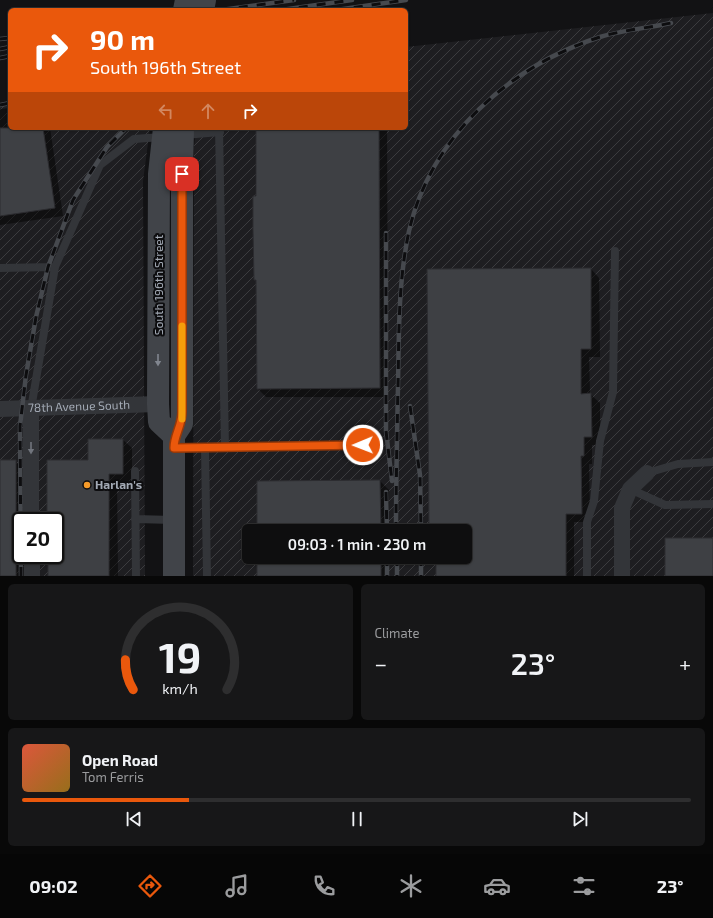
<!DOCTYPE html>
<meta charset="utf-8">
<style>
:root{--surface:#0e0e0f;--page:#171718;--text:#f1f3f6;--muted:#9b9c9e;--line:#2e2e2f;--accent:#ea580c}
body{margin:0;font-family:"Exo 2",sans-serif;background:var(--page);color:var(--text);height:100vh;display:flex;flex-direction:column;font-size:15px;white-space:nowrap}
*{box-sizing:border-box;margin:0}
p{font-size:13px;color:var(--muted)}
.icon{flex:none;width:22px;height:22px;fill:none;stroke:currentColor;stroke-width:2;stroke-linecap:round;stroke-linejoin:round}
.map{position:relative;height:576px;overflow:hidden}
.sheet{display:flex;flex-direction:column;gap:8px;padding:8px;background:#080808;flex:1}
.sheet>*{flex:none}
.banner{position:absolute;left:8px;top:8px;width:400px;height:122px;border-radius:6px;box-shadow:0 1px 3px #0004,0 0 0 1px var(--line);background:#ea580c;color:#fff;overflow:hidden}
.speed{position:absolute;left:12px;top:512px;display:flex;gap:8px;font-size:20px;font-weight:700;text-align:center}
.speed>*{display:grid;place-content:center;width:52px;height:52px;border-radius:50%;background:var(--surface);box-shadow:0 1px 3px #0004,0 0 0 1px var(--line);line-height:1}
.speed .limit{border:2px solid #111;border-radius:6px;background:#fff;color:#111}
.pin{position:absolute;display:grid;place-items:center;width:34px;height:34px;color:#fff;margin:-17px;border-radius:8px;box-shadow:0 2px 6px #0006}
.me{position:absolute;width:44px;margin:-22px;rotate:269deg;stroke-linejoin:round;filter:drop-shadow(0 0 3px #0008)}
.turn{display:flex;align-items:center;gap:14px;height:84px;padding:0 16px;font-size:18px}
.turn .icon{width:52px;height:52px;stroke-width:2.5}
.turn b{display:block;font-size:28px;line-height:34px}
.lanes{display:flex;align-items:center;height:38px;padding:0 16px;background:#0003;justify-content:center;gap:20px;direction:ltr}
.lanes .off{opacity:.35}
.big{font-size:30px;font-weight:600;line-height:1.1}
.sheet .card{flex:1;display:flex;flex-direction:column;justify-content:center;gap:6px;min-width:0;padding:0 14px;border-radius:6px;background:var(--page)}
.sheet .dial{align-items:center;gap:0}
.dial svg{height:104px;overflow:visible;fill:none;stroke:var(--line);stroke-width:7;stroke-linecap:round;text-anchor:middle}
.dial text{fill:var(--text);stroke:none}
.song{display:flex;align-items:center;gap:12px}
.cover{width:48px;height:48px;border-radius:6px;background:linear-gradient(135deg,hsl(10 70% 55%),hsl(40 70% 35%))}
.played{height:4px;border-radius:2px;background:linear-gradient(90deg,var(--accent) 25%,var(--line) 25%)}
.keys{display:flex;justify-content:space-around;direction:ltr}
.heat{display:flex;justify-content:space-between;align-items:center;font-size:22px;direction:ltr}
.sheet .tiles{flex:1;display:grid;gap:8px;grid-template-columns:1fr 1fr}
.card:last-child{grid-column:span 2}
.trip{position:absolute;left:242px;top:524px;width:230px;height:40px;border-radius:6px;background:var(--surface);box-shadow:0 1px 3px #0004,0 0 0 1px var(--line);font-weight:600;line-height:40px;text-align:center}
.tab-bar{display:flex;height:64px;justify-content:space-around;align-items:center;background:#060606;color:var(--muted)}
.tab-bar .icon{width:28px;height:28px}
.tab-bar .selected{color:var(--accent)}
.tab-bar b{font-size:18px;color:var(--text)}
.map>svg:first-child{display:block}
.industrial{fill:url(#industrial-furrows);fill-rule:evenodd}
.shadow{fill:#0007}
.building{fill:#3e4044;stroke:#2c2c30}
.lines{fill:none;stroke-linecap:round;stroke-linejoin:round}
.lane{stroke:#333539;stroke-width:8}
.street{stroke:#333539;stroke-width:16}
.secondary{stroke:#414449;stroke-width:22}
.rail-casing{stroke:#46494e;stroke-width:4.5}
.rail{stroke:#0d0d0f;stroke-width:3;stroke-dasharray:9;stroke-linecap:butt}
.oneway{fill:#81868f}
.oneway2{fill:#71757d}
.route-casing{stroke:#983908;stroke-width:10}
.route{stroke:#ea580c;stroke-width:7}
.slow{stroke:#f59e0b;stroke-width:7}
.poi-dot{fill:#f59a29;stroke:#0d0d0f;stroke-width:1.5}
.labels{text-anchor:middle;stroke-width:4;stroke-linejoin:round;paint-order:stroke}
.street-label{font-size:12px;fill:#a3aab5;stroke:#0d0d0f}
.poi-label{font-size:12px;font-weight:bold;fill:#a3aab5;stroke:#0d0d0f;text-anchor:start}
</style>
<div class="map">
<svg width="713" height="576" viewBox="0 0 713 576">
<defs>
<pattern id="industrial-furrows" width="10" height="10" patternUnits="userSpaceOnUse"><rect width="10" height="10" fill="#1e1e21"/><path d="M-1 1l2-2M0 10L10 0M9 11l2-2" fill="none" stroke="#3c3c3f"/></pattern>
</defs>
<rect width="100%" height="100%" fill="#121214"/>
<path class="industrial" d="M713,13V576H193L194,147L196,128H406V47ZM249,531H465V557H249Z
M10,103V128H150L143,181L145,576H0V104ZM21,521H55V555H21Z"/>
<path class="shadow" d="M10,108V128H50L63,216L0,225V109Z
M256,128H387L388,397H266L258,389L257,282L255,280Z
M591,269L599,278L600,357H589L590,394L600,403V445H592V464H589L590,522H574V576H437V557H465V531H433L430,528Z
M123,440L132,448V482L117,483L118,576H49V555H55V521H48L89,461Z
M0,461H15L24,470V521H21V555H24L25,576H0Z
M380,481L389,490V531H258Z
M258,557H389V576H258Z"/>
<path class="building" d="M0,128H43L55,208L0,216Z
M256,128H379L380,388L257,389L256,280H254L253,230V196H256Z
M591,268V349H581V394L591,393L592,437H584V456H581L582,514H566V576H436V557H465V531H436V528L429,529L427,269Z
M88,439H123V474H109V576H48V555H55V521H47V460H88Z
M0,460H16V576H0Z
M380,480L381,531H257V481Z
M665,538H713V576H665Z
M257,557H381V576H257Z"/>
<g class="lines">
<path class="lane" d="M219,128L225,447
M184,135L220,132
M55,267L100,165L134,139L162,137
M0,268L55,267L31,409
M174,448H205L207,576
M205,448L378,445
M135,471L136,576
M647,473L678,464L713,462
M630,489L665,505L713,504
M135,519L173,520
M587,576V522L594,501L600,441L613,392L615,251"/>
<g class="street">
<path id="s1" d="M0,409L158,404"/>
<path d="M31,409V521"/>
<path d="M32,555V576"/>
<path d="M622,576V508L630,489L647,473"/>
</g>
<path class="secondary" d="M184,10L186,0
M203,10L205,0
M164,128L159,174L158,404L159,422L174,436
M174,576V436L182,424V174L183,128"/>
<g class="rail-casing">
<path id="rail" d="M221,10L294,0
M281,10L352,0
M336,10L406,0
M0,39L10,38
M0,49L10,47
M0,58L10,56
M0,105L10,103
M386,233V431L392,481
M410,406L420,475L421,531
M386,492L387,531
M396,531C396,483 397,434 398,386C399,334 398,282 409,231C431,136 510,66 600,37C623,30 648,28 671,23
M387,557V576
M397,557V576
M421,557V576
M21,576L20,426L26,375L36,317L48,267L73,200L107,147L126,128"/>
</g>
<use href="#rail" class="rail"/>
</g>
<defs><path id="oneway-solid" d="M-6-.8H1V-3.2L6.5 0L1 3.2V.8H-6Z"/></defs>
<use class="oneway" href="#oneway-solid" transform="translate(158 360) rotate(90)"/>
<use class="oneway2" href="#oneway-solid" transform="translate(31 448) rotate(90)"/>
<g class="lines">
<g class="route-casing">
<path id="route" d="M182,174V412C182,426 174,435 174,448L363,445"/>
</g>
<use href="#route" class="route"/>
<path class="slow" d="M182,419V326"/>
</g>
<circle class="poi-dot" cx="87" cy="485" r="4"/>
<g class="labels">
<g class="street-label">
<text transform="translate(159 285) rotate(-90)" y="4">South 196th Street</text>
<text dy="4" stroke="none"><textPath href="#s1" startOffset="79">78th Avenue South</textPath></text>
</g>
<g class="poi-label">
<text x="95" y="489">Harlan's</text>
</g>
</g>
</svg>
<div class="speed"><div class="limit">20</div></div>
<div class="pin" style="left:182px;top:174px;background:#d93025"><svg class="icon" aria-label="arrive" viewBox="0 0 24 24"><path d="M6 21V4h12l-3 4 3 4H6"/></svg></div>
<svg class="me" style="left:363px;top:445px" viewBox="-20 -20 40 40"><circle r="17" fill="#ea580c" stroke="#fff" stroke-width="3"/><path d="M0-11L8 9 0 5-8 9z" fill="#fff"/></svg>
<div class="trip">09:03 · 1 min · 230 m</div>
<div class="banner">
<div class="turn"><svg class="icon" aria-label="right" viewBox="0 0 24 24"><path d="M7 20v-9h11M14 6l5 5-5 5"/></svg><div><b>90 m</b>South 196th Street</div></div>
<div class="lanes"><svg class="icon off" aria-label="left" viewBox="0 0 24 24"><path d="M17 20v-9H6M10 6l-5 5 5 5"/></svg><svg class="icon off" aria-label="ahead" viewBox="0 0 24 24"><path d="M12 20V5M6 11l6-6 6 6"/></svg><svg class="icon" aria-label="right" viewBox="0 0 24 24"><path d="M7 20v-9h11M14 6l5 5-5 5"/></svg></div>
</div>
</div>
<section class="sheet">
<div class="tiles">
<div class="card dial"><svg viewBox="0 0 100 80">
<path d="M14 69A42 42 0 1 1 86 69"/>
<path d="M14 69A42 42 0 0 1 8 46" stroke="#ea580c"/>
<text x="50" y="56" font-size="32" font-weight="700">19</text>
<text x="50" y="72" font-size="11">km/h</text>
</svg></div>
<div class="card"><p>Climate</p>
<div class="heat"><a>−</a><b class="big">23°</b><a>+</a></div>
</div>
<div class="card">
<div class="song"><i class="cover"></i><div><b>Open Road</b><p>Tom Ferris</p></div></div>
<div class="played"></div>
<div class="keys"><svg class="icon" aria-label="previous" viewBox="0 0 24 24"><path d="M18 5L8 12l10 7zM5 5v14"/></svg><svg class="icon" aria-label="pause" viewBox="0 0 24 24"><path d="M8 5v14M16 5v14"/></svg><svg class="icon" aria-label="next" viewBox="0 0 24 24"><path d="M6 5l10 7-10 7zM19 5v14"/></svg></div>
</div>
</div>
</section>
<nav class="tab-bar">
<b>09:02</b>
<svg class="icon selected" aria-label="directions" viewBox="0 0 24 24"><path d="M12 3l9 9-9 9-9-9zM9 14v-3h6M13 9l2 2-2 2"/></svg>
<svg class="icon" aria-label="music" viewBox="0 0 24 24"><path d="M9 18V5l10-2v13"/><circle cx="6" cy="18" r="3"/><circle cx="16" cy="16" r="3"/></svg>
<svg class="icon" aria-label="phone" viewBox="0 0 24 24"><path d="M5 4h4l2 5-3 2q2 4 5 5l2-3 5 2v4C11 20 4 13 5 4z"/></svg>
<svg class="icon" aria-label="climate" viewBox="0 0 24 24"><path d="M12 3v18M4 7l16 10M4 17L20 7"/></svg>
<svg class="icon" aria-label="car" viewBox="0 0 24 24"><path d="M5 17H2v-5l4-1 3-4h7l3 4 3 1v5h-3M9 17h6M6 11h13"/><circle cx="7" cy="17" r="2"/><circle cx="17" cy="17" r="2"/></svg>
<svg class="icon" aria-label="filters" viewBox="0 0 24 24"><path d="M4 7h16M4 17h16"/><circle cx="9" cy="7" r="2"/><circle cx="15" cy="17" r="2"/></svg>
<b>23°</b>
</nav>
